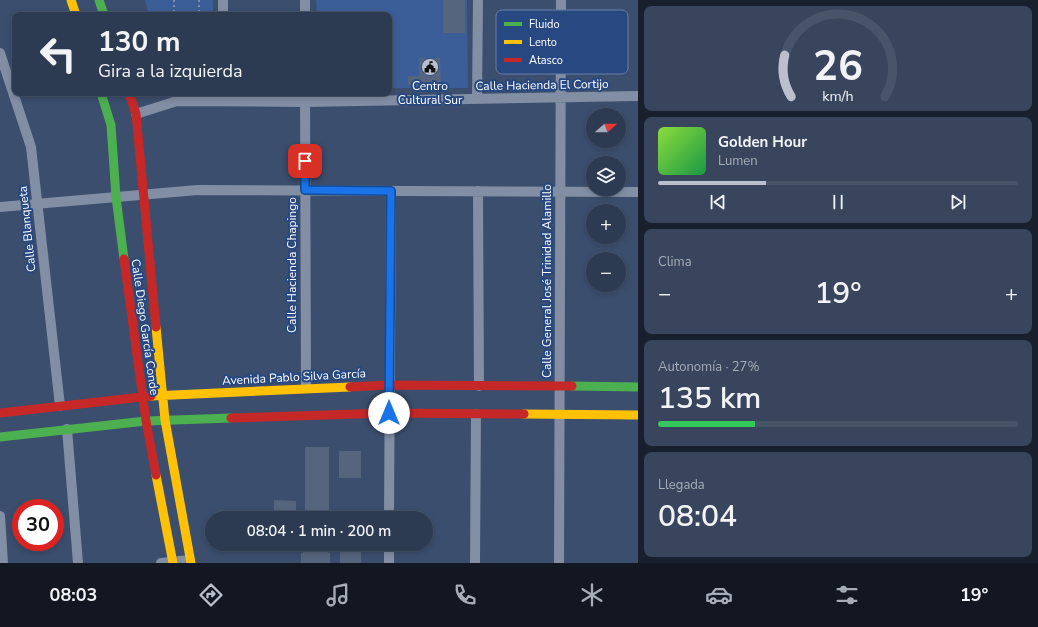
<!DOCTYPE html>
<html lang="es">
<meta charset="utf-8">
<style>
:root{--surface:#2c3a52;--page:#38455c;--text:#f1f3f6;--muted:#a6adb8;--line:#485469;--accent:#bac1cc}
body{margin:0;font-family:"Nunito Sans",sans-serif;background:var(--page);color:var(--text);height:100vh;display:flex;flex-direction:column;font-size:15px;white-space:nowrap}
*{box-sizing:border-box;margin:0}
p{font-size:13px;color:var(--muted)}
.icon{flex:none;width:22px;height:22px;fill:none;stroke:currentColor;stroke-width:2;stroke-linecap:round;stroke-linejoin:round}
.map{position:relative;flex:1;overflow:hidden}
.side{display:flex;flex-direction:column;gap:6px;padding:6px;background:#18202d;width:400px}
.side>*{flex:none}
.banner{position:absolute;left:12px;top:12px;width:380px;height:84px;border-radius:8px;box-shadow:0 2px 6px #0003,0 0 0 1px var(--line);background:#2c3a52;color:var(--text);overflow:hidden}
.needle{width:26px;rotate:69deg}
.fabs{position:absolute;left:586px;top:108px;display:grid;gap:8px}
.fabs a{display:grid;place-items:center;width:40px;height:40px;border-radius:50%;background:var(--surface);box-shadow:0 2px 6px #0003,0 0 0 1px var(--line);font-size:20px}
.speed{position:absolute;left:12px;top:499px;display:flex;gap:8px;font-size:20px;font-weight:700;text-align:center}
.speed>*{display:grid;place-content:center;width:52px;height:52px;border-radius:50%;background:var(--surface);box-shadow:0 2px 6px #0003,0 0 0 1px var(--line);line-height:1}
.speed .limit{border:6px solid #d22;background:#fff;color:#111}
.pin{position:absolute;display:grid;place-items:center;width:34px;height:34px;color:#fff;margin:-17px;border-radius:8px;box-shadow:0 2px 6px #0006}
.me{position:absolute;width:44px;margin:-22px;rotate:0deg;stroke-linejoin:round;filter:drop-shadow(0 0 3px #0008)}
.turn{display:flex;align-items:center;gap:14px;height:84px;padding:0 20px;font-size:18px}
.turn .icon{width:52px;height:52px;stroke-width:2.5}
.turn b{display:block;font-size:28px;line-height:34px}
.big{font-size:30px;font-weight:600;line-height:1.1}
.side .widget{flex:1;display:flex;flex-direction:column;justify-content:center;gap:6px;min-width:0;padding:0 14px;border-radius:8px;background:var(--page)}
.side .dial{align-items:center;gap:0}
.dial svg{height:104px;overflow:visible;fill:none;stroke:var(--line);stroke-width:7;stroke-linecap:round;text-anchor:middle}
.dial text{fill:var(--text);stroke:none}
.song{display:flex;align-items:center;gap:12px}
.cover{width:48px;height:48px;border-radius:6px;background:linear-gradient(135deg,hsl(90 70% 55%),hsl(140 70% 35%))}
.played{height:4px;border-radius:2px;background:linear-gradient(90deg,var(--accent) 30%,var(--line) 30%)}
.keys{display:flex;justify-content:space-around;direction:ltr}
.heat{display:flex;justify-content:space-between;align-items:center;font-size:22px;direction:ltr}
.charge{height:6px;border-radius:3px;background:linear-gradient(90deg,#34c759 27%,var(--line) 0)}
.trip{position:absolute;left:205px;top:511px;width:228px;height:40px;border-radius:20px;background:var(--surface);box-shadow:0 2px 6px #0003,0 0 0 1px var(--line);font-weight:600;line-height:40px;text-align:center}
.menu{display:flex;height:64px;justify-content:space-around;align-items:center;background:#121721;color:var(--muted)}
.menu .icon{width:28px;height:28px}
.menu .on{color:var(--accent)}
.menu b{font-size:18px;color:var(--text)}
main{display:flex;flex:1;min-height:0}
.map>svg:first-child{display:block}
.green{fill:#3b5e98}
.building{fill:#56657e}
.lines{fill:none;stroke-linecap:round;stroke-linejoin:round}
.path{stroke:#818ea3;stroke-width:2;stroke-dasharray:2 3;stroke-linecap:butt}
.street{stroke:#818ea3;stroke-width:10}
.fast{stroke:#4caf50;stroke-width:9}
.slow{stroke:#ffc107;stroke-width:9}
.jam{stroke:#c62828;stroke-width:9}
.route-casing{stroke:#114b97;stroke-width:10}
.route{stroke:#1a73e8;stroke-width:7}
.labels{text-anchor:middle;stroke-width:4;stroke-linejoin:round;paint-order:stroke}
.street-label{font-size:12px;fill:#fff;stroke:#274881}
.poi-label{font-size:12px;fill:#fff;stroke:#274881}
.key{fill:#274881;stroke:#687fa7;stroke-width:1}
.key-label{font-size:11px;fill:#fff}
</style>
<main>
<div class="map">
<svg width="638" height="563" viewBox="0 0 638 563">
<rect width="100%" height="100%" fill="#3b4e6d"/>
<path class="green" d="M145,0H213V15H149Z
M316,0H467L468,88H389V15H317Z"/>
<path class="building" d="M443,0H465V33H443Z
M419,58H440L441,85H408V76H419Z
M305,447H329V518H305Z
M339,451H361V478H339Z
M274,500L296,501V518H274Z
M273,544H296V548H273Z
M340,544H361V563H340Z
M316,548L330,553V563H301V553Z"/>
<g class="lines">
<path class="path" d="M174,0V15
M199,0V15"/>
<path class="street" d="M305,0V15
M223,15V0
M0,53L31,147L60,406
M305,93L306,388
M477,99L478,0
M136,114L177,101L305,102L638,96
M478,191L479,386
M0,207L198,190L638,192
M67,429L78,563
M0,516L3,563
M389,518L391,191
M389,544V563
M161,563L190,560
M475,563L476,414
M559,563L561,0"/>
<path class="fast" d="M99,0L104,15
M101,93L111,125L116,197L124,259
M572,386L638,387
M0,437L146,421L231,418"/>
<path class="slow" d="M71,0L76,15
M156,327L165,420L191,563
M151,396L350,387
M524,414L638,415
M156,475L173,563"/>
<path class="jam" d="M129,93L136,114L156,327
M124,259L146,421L156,475
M350,387L389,385L572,386
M0,413L151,396
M231,418L389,413L524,414"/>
</g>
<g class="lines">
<g class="route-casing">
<path id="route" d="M305,161V190L391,191L389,413"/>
</g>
<use href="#route" class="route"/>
</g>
<defs>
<g id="civic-disc" transform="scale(0.9)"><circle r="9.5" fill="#bac1cc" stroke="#274881"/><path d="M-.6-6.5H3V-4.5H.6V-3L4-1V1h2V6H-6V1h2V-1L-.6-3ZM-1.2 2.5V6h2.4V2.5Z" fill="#111"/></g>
</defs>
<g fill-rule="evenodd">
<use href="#civic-disc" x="430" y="67"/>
</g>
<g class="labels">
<g class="street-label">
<text transform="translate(542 85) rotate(-1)" y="4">Calle Hacienda El Cortijo</text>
<text transform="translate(27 229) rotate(-96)" y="4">Calle Blanqueta</text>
<text transform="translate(292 265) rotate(-90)" y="4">Calle Hacienda Chapingo</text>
<text transform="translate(547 281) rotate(-90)" y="4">Calle General José Trinidad Alamillo</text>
<text transform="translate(145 327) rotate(82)" y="4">Calle Diego García Conde</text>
<text transform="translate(294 377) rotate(-3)" y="4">Avenida Pablo Silva García</text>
</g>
<g class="poi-label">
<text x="430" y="90">Centro<tspan x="430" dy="14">Cultural Sur</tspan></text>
</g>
</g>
<rect x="496" y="10" width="132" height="64" rx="6" class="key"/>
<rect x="504" y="22" width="18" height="4" fill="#4caf50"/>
<rect x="504" y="40" width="18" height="4" fill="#ffc107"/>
<rect x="504" y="58" width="18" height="4" fill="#c62828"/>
<g class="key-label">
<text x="529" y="28">Fluido</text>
<text x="529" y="46">Lento</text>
<text x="529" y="64">Atasco</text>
</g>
</svg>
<div class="fabs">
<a><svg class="needle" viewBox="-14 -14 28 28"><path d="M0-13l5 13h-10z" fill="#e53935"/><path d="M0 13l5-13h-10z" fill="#a6adb8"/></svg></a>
<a><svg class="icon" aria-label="layers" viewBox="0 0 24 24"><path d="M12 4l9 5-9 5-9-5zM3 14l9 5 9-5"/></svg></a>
<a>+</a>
<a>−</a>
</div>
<div class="speed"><div class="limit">30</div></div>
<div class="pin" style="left:305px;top:161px;background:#d93025"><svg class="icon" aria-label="arrive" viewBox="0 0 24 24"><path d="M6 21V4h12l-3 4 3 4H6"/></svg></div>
<svg class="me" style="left:389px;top:413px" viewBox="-20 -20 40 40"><circle r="19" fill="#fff"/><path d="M0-13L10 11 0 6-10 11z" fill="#1a73e8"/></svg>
<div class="trip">08:04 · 1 min · 200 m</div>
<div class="banner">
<div class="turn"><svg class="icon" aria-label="left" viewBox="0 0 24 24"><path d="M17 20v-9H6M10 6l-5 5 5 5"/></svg><div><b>130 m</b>Gira a la izquierda</div></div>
</div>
</div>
<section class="side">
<div class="widget dial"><svg viewBox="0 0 100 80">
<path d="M14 69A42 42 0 1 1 86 69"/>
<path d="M14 69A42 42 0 0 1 9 37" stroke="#bac1cc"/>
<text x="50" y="56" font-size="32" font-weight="700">26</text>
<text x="50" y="72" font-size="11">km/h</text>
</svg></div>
<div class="widget">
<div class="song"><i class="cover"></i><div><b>Golden Hour</b><p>Lumen</p></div></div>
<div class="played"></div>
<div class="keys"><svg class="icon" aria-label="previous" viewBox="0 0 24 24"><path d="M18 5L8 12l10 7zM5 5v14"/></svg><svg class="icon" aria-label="pause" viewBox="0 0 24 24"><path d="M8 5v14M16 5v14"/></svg><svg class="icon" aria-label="next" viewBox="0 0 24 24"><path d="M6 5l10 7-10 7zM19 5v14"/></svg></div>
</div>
<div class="widget"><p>Clima</p>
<div class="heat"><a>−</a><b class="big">19°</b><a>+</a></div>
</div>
<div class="widget"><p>Autonomía · 27%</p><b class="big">135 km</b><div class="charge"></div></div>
<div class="widget"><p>Llegada</p><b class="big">08:04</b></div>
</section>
</main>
<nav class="menu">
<b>08:03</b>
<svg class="icon on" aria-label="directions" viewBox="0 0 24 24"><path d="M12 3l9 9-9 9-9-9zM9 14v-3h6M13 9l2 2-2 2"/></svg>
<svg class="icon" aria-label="music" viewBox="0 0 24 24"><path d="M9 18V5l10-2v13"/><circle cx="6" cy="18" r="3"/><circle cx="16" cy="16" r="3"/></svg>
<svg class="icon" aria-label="phone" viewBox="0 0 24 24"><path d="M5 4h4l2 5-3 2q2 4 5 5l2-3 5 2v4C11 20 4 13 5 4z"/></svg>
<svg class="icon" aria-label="climate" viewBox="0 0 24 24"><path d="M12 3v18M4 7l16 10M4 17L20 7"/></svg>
<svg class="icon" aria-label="car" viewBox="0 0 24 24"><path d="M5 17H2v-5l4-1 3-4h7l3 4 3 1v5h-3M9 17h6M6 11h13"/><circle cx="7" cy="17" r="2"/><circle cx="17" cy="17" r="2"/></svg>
<svg class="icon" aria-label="filters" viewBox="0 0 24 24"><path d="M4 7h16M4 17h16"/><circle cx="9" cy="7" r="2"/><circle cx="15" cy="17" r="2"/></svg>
<b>19°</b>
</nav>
